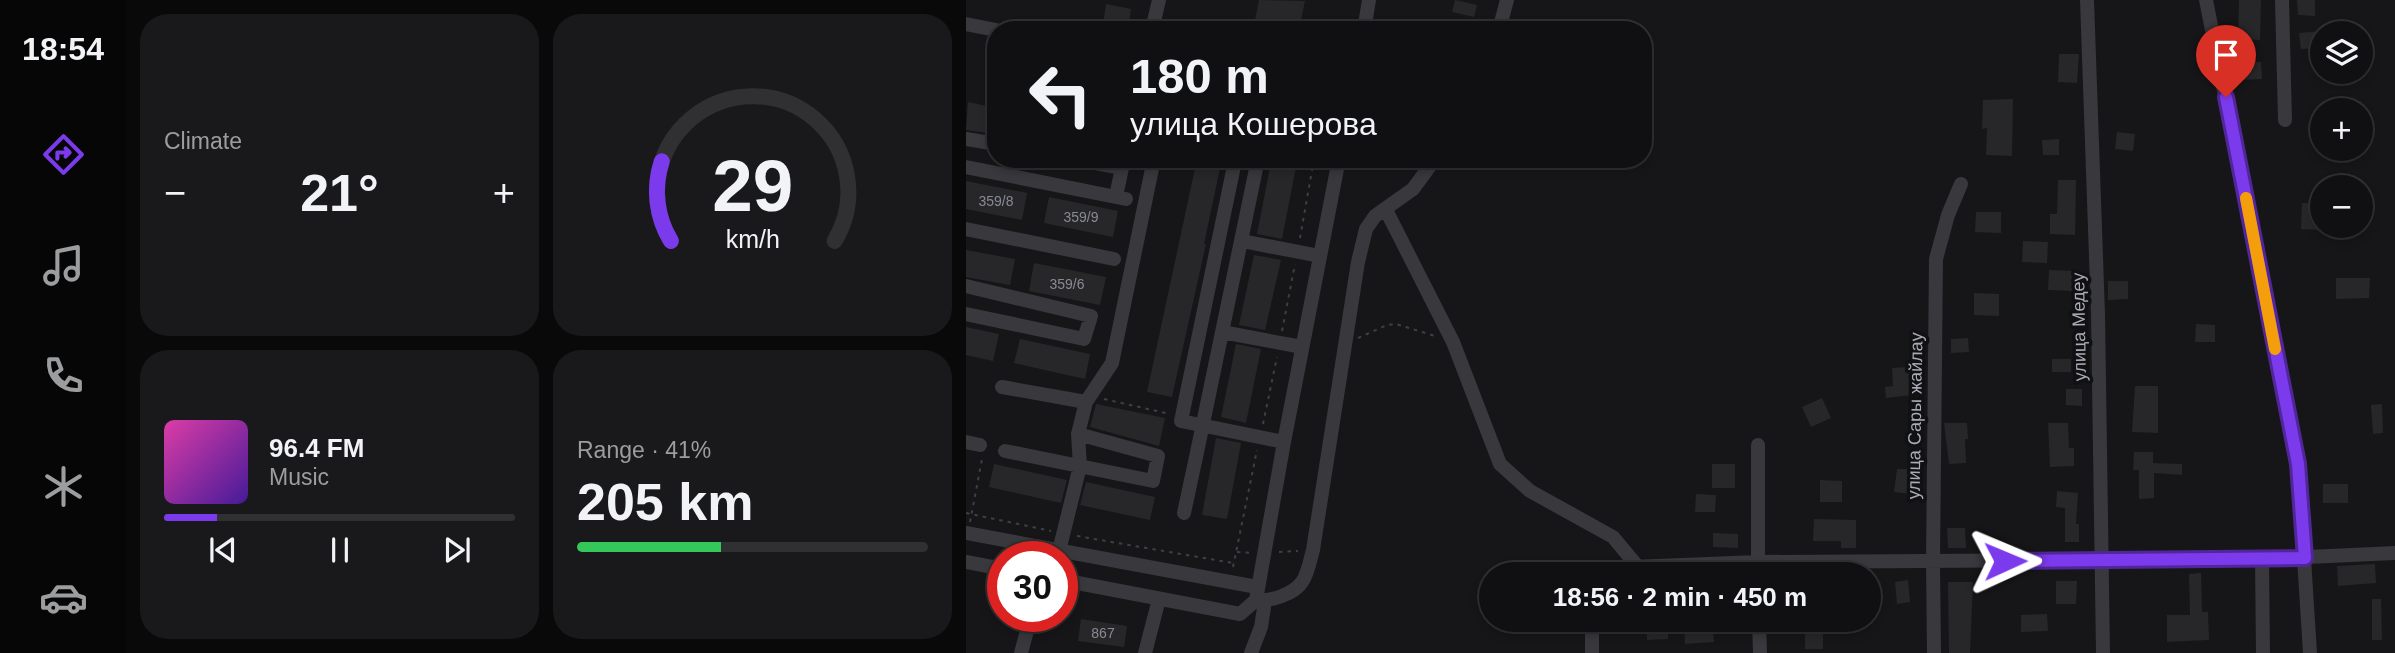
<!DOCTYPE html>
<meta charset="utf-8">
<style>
:root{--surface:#101012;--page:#19191b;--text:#f1f3f6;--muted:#9c9d9f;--line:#303032;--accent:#7c3aed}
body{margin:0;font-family:Helvetica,sans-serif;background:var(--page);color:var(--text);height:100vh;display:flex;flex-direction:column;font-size:26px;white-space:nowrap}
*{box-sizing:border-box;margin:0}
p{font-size:23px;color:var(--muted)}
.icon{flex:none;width:38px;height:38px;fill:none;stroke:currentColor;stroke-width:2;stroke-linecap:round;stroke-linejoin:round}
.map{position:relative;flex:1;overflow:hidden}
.panel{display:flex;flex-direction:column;gap:14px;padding:14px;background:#09090a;width:840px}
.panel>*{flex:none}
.guide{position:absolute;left:21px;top:21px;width:665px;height:147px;border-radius:28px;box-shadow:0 4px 10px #0003,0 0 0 2px var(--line);background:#101012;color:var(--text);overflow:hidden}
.tools{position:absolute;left:1344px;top:21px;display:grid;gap:14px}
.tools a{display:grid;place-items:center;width:63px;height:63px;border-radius:50%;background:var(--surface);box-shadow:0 4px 10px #0003,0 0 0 2px var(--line);font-size:35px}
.speed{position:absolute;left:21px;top:541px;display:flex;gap:14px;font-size:35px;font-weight:700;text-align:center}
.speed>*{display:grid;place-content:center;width:91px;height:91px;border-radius:50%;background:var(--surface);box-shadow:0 4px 10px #0003,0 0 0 2px var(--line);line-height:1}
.speed .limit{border:10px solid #d22;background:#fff;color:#111}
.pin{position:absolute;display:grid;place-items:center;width:60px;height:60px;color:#fff;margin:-72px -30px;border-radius:50% 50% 50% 0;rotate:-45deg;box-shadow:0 0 7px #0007}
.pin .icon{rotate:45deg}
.me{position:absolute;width:77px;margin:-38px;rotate:89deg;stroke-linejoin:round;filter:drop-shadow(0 0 5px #0008)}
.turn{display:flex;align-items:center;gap:24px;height:147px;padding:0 28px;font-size:32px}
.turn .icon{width:91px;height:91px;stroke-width:2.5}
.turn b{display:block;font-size:49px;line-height:60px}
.big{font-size:52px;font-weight:700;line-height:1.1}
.panel .tile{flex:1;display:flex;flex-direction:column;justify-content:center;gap:10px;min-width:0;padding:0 24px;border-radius:28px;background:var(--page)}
.panel .dial{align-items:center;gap:0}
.dial svg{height:182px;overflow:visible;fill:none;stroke:var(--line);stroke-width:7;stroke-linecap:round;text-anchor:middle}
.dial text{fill:var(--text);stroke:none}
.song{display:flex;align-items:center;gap:21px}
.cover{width:84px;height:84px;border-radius:10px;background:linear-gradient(135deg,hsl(320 70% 55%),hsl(260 70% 35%))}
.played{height:7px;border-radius:4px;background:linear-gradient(90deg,var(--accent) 15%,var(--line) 15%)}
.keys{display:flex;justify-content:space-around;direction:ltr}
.heat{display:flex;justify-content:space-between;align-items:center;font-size:38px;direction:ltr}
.charge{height:10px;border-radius:5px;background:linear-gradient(90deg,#34c759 41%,var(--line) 0)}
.panel .tiles{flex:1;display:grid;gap:14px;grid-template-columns:repeat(2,1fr)}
.trip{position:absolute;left:513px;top:562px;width:402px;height:70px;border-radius:35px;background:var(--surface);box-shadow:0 4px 10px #0003,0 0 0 2px var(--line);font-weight:700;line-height:70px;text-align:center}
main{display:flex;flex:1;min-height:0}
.tab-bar{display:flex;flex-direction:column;width:126px;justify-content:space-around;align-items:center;background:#060607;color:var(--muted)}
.tab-bar .icon{width:49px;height:49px}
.tab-bar .selected{color:var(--accent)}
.tab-bar b{font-size:32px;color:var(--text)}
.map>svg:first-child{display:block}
.building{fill:#272629}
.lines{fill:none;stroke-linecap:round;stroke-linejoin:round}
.path{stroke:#3e3f44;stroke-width:2;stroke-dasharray:3.5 5;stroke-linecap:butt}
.minor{stroke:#38383d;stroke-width:14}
.route-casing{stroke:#51269a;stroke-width:18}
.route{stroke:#7c3aed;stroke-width:12}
.slow{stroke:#f59e0b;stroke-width:12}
.labels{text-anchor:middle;stroke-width:7;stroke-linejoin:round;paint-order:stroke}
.number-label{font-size:14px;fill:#898b94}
.street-label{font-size:18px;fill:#aaadb7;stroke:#111113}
</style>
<main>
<nav class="tab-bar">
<b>18:54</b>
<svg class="icon selected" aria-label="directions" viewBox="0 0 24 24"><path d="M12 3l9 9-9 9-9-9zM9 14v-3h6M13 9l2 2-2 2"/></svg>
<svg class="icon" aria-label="music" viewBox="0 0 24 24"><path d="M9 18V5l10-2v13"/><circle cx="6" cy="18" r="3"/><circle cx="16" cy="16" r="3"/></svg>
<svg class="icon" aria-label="phone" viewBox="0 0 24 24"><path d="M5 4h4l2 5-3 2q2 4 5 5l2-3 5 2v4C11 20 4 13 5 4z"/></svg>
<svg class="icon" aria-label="climate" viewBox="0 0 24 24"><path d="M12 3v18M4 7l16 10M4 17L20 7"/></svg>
<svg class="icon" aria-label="car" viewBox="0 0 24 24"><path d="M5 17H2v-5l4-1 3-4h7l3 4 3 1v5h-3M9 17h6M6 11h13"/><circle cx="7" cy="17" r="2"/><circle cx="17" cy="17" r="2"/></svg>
</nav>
<section class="panel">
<div class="tiles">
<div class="tile"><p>Climate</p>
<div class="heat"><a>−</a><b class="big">21°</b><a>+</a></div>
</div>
<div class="tile dial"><svg viewBox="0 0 100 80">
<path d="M14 69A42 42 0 1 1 86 69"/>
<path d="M14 69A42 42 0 0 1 10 34" stroke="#7c3aed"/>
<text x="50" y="56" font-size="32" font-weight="700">29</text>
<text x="50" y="72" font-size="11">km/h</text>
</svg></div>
<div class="tile">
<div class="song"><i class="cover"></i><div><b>96.4 FM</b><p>Music</p></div></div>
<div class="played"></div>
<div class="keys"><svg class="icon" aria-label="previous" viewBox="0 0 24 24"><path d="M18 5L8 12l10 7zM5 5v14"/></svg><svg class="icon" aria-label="pause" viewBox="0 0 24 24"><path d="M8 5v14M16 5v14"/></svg><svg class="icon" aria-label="next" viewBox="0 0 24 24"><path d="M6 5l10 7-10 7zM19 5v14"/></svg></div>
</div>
<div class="tile"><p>Range · 41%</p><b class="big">205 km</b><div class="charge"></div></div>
</div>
</section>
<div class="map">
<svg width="1429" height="653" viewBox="0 0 1429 653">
<rect width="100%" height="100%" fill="#161618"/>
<path class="building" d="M293,0L339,1L333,30H306L288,26Z
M489,0L511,5L508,17L486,12Z
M1273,0H1295L1294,40L1272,39Z
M1331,0H1349V16L1332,15Z
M140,4L165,9L162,29L137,25Z
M1356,31V48L1335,49L1333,33Z
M1093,54H1113L1111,83L1092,82Z
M1274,62H1295L1296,79L1274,80Z
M1047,99L1046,156L1020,155L1021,128L1016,129L1017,100Z
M2,102L30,108V134L0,130Z
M1151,132L1169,134L1167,151L1149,149Z
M1093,139V155H1077L1076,140Z
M231,159H256L238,244H240L206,397L181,392Z
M305,162L330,167L316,239L291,234Z
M1092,180H1110L1109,235L1084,234V214H1091Z
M0,181L61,193L56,220L0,209Z
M83,197L152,211L147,237L78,223Z
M1336,203H1355L1354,230L1335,229Z
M1010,212H1035V233L1009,232Z
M1057,241L1082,242L1081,263L1056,262Z
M0,250L49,259L44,285L0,277Z
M288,255L315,260L299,330L273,325Z
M68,263L140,277L134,305L63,291Z
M1083,270L1108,271L1107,291L1082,290Z
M1370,278H1404L1403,298L1370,299Z
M1142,281H1162V299L1142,300Z
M1008,293L1033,294V316L1008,315Z
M1230,324L1249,325V342H1229Z
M0,327L33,334L27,361L0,355Z
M1002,338L1003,352L985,353V339Z
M54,339L124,354L119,379L48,363Z
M270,344L295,349L280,423L255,417Z
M1086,359H1105V372H1086Z
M944,367L946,395L920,398L919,387L927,386L926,368Z
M1169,386H1192V433L1166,432Z
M1100,389H1116V406L1100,405Z
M856,398L865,418L845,427L836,407Z
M130,404L199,418L193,446L124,427Z
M1416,404L1417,433L1407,434L1405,405Z
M978,423H1001L1002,439H999L1000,463L983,464Z
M1082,423H1102L1103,448H1108V466L1084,467Z
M250,438L275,443L261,519L236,515Z
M1168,452H1187V463L1216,464V475L1188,473V498L1173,499V470H1167Z
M28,464L101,480L95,503L23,487Z
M746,464H769V488H746Z
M931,469H943V483H946L945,494L928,492Z
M854,480L876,481V502H854Z
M120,482L189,497L184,520L114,505Z
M1357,484H1382V503H1357Z
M1091,491L1112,493L1110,524H1113V542H1099V508L1090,507Z
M730,494L750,495L749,512H729Z
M848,519L890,520V548H875V541H847Z
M981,528H999L1000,548H982Z
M747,533L772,534V548L747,547Z
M1409,564L1410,583L1372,586L1371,566Z
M1235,573L1236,612H1242L1243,640L1201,642V615H1224L1223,574Z
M942,580L944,602L931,604L929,582Z
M1090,581H1111L1110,604H1090Z
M982,582H1007L1004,653H983Z
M1406,599H1415L1416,640H1406Z
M1081,614L1082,631L1055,632V615Z
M115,619L161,626L158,647L112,641Z
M680,620H702V639L681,640Z
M746,622L748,642L719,644L718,625Z
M839,623H857V649H839Z"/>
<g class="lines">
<path class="path" d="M334,238L348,159
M316,331L329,264
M392,338L421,325L430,324L469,336
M138,399L204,414
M297,424L311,357
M0,513L85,531
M4,522L16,459
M111,536L267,563
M271,552L287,553
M313,552L332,551
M267,567L291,450"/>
<path class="minor" d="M1121,0L1132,314L1137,653
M1240,0L1332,464L1344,653
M1316,0L1319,120
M0,24L30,30
M186,30L193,0
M398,30L403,0
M533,30L541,0
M0,139L30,144
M108,159L156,168L150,196
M0,167L160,199
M420,210L487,342L534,464L564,491L647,537L672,567
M0,229L148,259
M276,241L354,256
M0,286L125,316L118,339L0,314
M256,332L336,347
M36,387L120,402
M0,442L14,445
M39,451L187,481L192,456L112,434
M218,513C243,397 267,281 291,164L269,161L215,421L318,442
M0,533L291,587
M93,551L114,466L112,434L120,402L146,363L188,159
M1296,559L1297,653
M0,562L37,569
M634,574L640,568L792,562L1296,559L1429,553
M792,574V445
M96,580L274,614L290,600L318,442L373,159
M290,600C304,602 328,594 336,582C342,574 344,560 347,550L392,262L400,229L409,216L447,189L469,159
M626,620V653
M793,620L794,653
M55,653L65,616
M179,653L193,599
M285,653L295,627L299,601
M968,653L967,562L970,259L982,215L995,184"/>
</g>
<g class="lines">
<g class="route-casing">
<path id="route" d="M1039,561L1339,558L1332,464L1260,97"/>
</g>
<use href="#route" class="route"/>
<path class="slow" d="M1280,198L1309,349"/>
</g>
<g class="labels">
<g class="number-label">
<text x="30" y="206">359/8</text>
<text x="115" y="222">359/9</text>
<text x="101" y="289">359/6</text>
<text x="137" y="638">867</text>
</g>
<g class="street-label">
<text transform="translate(1113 327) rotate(-91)" y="6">улица Медеу</text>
<text transform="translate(949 416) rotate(-89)" y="6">улица Сары жайлау</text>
</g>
</g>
</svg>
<div class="tools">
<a><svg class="icon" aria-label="layers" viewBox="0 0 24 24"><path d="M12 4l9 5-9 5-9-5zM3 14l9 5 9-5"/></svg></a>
<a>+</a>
<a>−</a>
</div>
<div class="speed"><div class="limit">30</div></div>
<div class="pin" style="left:1260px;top:97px;background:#d93025"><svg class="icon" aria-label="arrive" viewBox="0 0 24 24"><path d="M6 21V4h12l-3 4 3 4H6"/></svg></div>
<svg class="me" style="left:1039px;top:561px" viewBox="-20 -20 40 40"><path d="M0-17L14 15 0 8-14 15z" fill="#7c3aed" stroke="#fff" stroke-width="4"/></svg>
<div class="trip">18:56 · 2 min · 450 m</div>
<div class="guide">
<div class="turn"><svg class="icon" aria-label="left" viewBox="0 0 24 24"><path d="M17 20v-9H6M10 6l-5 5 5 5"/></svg><div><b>180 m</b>улица Кошерова</div></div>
</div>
</div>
</main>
